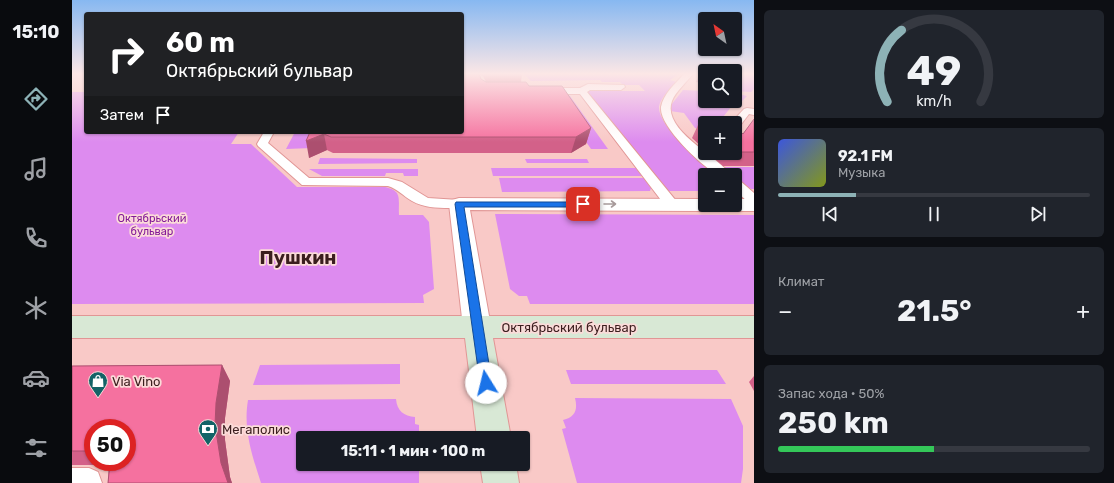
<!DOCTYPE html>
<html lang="ru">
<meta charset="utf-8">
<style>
:root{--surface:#171b24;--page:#20242c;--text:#f1f3f6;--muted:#9ea1a6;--line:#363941;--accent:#8db2b6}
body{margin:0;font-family:Rubik,sans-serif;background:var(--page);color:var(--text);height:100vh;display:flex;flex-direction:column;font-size:15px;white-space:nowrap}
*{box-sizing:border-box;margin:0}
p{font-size:13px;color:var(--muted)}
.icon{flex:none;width:22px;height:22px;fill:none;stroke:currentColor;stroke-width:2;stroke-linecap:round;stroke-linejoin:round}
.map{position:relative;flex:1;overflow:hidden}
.drawer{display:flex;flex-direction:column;gap:10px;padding:10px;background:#0d0f14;width:360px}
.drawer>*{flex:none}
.hud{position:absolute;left:12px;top:12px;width:380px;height:122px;border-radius:4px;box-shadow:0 1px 3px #0004;background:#202124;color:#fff;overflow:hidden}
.needle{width:26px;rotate:327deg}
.fabs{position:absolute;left:626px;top:12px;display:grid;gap:8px}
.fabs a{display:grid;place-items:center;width:44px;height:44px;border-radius:4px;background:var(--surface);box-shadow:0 1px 3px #0004;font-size:20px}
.speed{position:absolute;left:12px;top:419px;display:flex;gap:8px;font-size:20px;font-weight:700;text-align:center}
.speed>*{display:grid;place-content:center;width:52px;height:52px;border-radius:50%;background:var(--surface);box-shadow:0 1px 3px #0004;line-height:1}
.speed .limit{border:6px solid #d22;background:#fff;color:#111}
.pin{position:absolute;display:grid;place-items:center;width:34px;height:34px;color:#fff;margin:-17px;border-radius:8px;box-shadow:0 2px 6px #0006}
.me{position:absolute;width:44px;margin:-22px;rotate:351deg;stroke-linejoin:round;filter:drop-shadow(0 0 3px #0008)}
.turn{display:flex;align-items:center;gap:14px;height:84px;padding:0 16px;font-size:18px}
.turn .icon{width:52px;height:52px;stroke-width:2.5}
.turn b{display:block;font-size:28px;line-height:34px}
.then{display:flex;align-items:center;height:38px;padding:0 16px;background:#0003;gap:8px;font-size:15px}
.big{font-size:30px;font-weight:700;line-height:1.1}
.drawer .tile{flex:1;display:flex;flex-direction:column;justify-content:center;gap:6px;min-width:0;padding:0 14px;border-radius:6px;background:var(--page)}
.drawer .dial{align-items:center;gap:0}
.dial svg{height:104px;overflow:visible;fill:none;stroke:var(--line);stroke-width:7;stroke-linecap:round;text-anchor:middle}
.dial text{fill:var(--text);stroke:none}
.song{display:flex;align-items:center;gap:12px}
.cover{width:48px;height:48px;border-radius:6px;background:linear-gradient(135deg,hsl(230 70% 55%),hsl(70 70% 35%))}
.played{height:4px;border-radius:2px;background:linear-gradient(90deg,var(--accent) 25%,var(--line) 25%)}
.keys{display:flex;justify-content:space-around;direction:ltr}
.heat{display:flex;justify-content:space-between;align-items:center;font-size:22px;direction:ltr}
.charge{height:6px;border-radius:3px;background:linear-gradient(90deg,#34c759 50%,var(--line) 0)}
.trip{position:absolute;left:224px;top:431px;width:234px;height:40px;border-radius:4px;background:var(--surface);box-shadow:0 1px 3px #0004;font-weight:700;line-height:40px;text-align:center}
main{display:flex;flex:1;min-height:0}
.dock{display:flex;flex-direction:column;width:72px;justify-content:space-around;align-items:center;background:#090b0e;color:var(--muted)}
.dock .icon{width:28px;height:28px}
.dock .on{color:var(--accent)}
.dock b{font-size:18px;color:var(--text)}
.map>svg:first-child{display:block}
.green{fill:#dd8bef}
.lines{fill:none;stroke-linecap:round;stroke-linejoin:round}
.service-casing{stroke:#e19695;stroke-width:2}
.minor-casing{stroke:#e19695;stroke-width:2}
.secondary-casing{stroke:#e19695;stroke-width:2}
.service{fill:#fff;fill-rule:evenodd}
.minor{fill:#fff;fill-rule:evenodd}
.secondary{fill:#d8e8d5;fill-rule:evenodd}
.wall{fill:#d36189;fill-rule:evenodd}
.shaded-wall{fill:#ac4f6f}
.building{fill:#f5719f;stroke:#ac4f6f}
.oneway{stroke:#a79a9a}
.route{fill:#1a73e8;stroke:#114b97}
.labels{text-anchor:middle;stroke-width:3.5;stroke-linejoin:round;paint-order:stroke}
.park-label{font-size:11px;fill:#831897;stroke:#fbdbd9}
.near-street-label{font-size:13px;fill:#3b1e1e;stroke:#fbdbd9}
.near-poi-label{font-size:13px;fill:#3b1e1e;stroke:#fbdbd9;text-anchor:start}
.town-label{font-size:19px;font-weight:bold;fill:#3b1e1e;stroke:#fbdbd9}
</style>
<main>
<nav class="dock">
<b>15:10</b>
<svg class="icon on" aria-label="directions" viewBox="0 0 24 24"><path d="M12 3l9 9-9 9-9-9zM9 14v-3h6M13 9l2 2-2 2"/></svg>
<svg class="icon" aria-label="music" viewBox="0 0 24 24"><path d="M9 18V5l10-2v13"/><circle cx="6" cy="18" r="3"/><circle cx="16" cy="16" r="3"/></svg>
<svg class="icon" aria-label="phone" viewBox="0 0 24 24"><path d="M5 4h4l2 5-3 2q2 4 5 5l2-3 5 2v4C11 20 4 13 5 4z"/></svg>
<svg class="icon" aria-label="climate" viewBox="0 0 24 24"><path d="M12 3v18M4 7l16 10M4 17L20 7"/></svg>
<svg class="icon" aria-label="car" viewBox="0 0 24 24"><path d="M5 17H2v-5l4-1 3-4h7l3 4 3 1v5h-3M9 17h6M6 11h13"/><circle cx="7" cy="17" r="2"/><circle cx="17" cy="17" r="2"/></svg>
<svg class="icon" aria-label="filters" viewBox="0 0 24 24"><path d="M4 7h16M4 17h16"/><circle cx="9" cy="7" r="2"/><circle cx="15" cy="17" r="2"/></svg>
</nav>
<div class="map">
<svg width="682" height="483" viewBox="0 0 682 483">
<rect width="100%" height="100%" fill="#f9c9c7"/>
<path class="green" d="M452,74H607L598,80L605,82C599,88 588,98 587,107C586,126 631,163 645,175H633V191H592L516,95V91H573L567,85H551L548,82H530L528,80L459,81Z
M673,74H682V89L679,92L663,91V83Z
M611,90L633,91V101H663V93L675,96L664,107L660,106L646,123H633V131L623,128L612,113L598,111L599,105Z
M0,92H14V132H167L159,144H179L225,187H313C331,191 326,199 327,215H351L357,222L362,289L351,295L352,303L0,304Z
M496,95L498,96L536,149H519L491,108Z
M223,132H246L240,148L214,149Z
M248,158L345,159V163L246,164Z
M453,159H515L517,163H455Z
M650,167H682V189H679L663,177V175H660Z
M419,168H564L570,176H421Z
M237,169H346V176H332L331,173H314L313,176H250Z
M427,178H572L579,188L578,191L430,192Z
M423,214L682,215V304H458L455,296H447L438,289Z
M328,364V384L181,385L188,365Z
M494,370H645L654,384H499Z
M503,398L659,399L671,426V469L669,483H505L490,429L494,428L491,420C503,417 506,410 503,398Z
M324,399C325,411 332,416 343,417V424L347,425V438H231V464H347V483H189C180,455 171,430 176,400Z"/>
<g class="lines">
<g class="service-casing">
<path id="service" d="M612,74H621C614,83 604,91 600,101C589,130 646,156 659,175C655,175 648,176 644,174C628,164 587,126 589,107C591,94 604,83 612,74Z
M516,84L552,85L553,87L549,90H518L515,92L605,202L607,205L605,208H595L508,94H474L470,91L474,88H508Z
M675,108L682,109V115L677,114L667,127L663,128V123H659L672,109Z
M192,132H202L196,143L237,178H316L330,182L356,198L387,200L392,201L394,204L392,207L387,208C371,208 354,209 340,201C331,196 326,189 316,186L230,185L186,146L185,144Z
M663,179L667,180L682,193V204L677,203L663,190Z
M0,468H17L26,472L30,483H0Z"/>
</g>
<g class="minor-casing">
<path id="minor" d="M387,198L633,199V205H643L640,209L633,211L398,210L419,327L415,335L405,338L395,335L391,327L377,204L380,200Z
M663,199H682V211H663L656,209L653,205H663Z"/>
</g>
<g class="secondary-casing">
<path id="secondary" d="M0,316H682V338H421L439,438H405L393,338H0Z
M408,464H444L447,483H411Z"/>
</g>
<use href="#service" class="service"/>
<use href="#minor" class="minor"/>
<use href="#secondary" class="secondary"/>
</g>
<path class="wall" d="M390,74H450L449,82L457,86L519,128L514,144L499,153H261L255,150L237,158L238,132ZM408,75L411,76L414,82L409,79Z
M627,74H633V84L624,82Z
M682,119V166H651L636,153H663V127L671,134Z
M626,125H633V150L620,138Z
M150,365L158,381L153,418V440L158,477L160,483H36L37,465H0V366ZM21,428L55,462H21Z
M682,376V391L677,382Z"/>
<path class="shaded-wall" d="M663,74H671L663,82Z
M519,128L514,144L499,153L504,137Z
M252,134L255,150L237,158L234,141Z
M150,365L158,381L153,418V440L158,477L160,483H156L149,463L143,425L144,403Z"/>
<path class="building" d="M390,74H407L409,79L414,82H454L457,86H490L519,128L504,137H259L252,134L234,141L238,132H390Z
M682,119V152H663V127L671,134Z
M626,125H633V131Z
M150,365L144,403L143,425L149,463L156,483H36L38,462H55V428H21V451H0V366Z"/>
<defs><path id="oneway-shaft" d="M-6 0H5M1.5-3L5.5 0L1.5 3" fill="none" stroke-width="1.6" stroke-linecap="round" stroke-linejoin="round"/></defs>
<use class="oneway" href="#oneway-shaft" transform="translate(538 204)"/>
<linearGradient id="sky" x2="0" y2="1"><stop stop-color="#87b8f1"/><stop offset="0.52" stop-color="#fce7e6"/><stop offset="1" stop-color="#fce7e6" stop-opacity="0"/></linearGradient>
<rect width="682" height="142" fill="url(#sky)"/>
<path class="route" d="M384,202H511L515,204L511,207H392L420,383L419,387L414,388L410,387L408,383L383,204Z"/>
<defs>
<g id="shop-pin" transform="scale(1)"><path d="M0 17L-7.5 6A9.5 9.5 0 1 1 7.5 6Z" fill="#136367" stroke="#fbdbd9"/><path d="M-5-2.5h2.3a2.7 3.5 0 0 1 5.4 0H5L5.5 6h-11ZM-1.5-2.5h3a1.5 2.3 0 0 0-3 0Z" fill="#fff"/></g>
<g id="bank-pin" transform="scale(1)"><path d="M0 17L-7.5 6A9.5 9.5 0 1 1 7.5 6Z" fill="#136367" stroke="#fbdbd9"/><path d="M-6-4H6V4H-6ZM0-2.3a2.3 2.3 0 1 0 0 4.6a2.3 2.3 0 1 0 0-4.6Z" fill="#fff"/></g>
</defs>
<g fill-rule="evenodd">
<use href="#shop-pin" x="26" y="381"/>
<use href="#bank-pin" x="136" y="429"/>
</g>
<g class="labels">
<g class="park-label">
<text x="80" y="222">Октябрьский<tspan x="80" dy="13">бульвар</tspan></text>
</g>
<g class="near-street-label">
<text x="497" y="332">Октябрьский бульвар</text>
</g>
<g class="near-poi-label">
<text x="40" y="386">Via Vino</text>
<text x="150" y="434">Мегаполис</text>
</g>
<g class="town-label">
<text x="226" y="264">Пушкин</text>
</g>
</g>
</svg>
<div class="fabs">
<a><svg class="needle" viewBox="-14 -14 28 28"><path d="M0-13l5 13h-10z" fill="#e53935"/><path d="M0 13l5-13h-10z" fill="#9ea1a6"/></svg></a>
<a><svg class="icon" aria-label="search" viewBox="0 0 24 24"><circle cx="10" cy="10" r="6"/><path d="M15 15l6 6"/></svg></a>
<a>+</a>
<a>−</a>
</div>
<div class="speed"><div class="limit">50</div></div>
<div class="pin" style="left:511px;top:204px;background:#d93025"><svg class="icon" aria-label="arrive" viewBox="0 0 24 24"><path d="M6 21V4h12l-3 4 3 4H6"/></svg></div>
<svg class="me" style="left:414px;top:383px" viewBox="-20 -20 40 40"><circle r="19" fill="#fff"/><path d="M0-13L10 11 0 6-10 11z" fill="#1a73e8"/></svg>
<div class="trip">15:11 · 1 мин · 100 m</div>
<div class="hud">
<div class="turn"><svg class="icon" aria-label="right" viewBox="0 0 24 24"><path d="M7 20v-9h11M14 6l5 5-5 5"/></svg><div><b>60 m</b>Октябрьский бульвар</div></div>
<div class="then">Затем<svg class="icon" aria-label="arrive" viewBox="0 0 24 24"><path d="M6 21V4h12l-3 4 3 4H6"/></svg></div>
</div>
</div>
<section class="drawer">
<div class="tile dial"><svg viewBox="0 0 100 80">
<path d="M14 69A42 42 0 1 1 86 69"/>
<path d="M14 69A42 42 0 0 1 25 14" stroke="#8db2b6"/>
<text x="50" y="56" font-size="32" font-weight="700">49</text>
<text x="50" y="72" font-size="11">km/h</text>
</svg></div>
<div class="tile">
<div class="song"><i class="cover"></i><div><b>92.1 FM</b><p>Музыка</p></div></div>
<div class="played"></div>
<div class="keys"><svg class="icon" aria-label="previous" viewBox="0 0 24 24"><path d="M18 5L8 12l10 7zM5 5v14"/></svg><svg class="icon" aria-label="pause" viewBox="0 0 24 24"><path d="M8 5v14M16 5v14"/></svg><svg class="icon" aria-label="next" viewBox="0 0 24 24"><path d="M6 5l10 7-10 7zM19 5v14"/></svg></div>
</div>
<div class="tile"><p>Климат</p>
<div class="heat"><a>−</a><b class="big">21.5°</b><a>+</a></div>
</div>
<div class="tile"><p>Запас хода · 50%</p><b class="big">250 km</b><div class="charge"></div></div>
</section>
</main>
